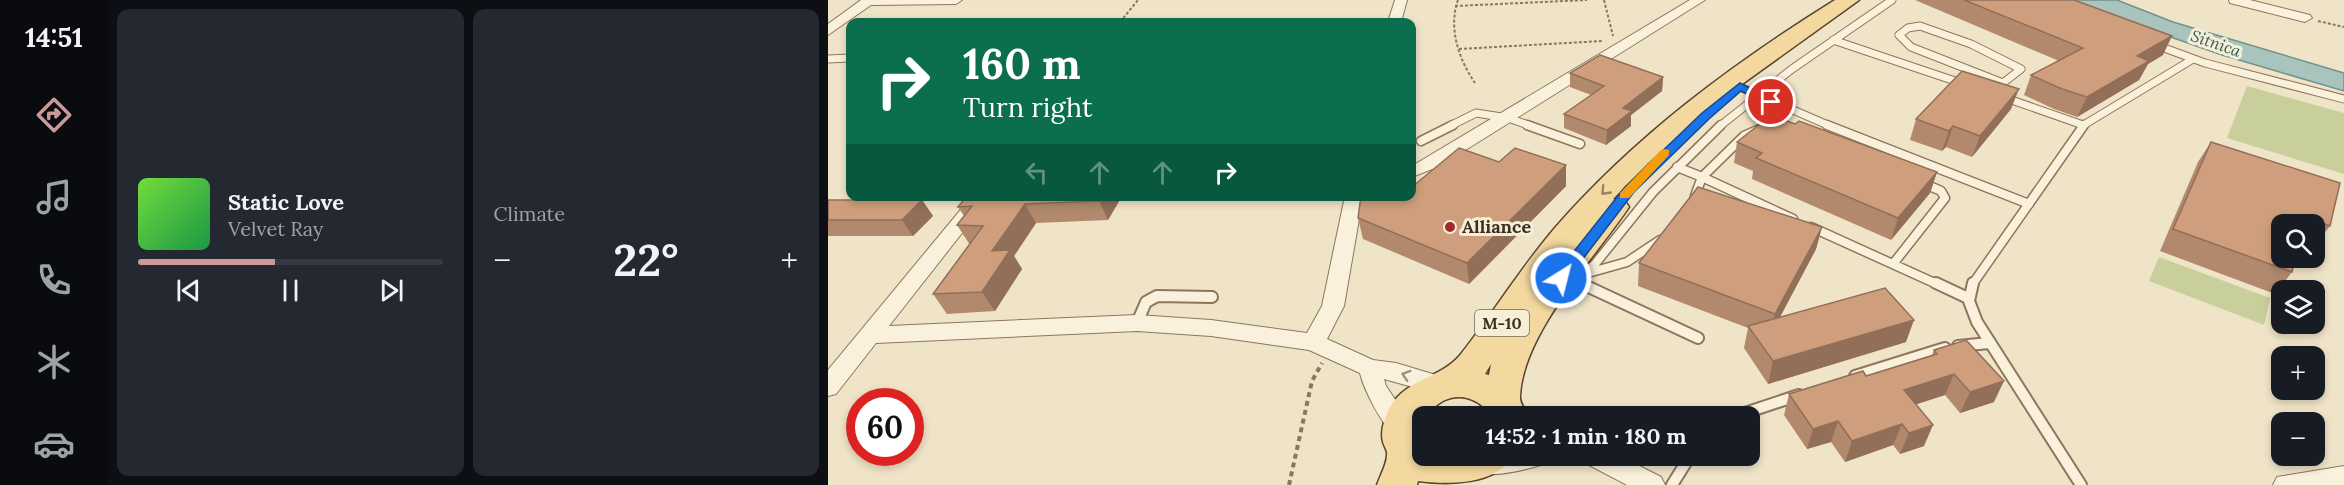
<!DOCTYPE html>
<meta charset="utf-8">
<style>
:root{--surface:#171b24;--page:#242831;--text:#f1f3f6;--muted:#9ea1a6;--line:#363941;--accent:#cc999b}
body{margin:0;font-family:Lora,serif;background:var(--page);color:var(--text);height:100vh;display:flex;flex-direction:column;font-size:22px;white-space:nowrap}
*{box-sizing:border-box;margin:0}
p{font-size:20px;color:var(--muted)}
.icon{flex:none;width:33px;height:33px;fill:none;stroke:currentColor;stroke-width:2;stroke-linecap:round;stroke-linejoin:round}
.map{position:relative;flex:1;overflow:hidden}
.sheet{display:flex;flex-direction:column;gap:9px;padding:9px;background:#0d0f14;width:720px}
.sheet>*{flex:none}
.hud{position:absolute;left:18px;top:18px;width:570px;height:183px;border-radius:12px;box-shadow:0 3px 9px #0003;background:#0b6e4f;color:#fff;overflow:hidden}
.buttons{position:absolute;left:1443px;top:214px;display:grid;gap:12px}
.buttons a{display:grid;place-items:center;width:54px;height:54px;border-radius:12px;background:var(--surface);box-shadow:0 3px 9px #0003;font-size:30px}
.speed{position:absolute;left:18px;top:388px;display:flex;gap:12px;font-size:30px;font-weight:700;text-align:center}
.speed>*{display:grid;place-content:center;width:78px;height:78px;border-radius:50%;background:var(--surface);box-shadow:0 3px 9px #0003;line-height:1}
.speed .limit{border:9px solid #d22;background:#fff;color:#111}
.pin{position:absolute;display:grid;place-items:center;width:51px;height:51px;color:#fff;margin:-26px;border:3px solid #fff;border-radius:50%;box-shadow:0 2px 6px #0007}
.me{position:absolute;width:66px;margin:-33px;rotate:36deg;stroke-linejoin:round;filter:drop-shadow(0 0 4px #0008)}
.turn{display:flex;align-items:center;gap:21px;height:126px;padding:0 18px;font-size:27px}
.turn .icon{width:78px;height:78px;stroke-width:2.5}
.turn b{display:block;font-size:42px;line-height:51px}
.lanes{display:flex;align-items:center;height:57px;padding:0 18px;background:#0003;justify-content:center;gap:30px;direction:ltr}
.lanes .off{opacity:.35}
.big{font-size:45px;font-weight:700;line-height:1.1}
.sheet .widget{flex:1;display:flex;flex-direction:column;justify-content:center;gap:9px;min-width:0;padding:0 21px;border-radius:12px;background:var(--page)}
.song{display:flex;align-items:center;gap:18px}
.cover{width:72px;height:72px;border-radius:9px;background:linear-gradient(135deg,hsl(100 70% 55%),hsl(140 70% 35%))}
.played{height:6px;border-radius:3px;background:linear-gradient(90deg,var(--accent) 45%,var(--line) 45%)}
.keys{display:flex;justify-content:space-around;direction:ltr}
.heat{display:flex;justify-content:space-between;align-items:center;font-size:33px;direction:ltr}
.sheet .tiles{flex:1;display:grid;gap:9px;grid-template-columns:repeat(2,1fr)}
.trip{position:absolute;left:584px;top:406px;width:348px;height:60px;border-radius:12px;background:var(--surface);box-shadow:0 3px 9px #0003;font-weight:700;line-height:60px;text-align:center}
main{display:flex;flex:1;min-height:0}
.tabs{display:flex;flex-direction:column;width:108px;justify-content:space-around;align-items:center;background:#090b0e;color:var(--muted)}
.tabs .icon{width:42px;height:42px}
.tabs .on{color:var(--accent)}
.tabs b{font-size:27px;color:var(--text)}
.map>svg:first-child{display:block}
.green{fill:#c9cf9b}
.water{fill:#a9c4bc;stroke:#6f938a;stroke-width:1.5}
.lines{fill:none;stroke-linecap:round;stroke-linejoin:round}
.lane-far2-casing{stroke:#8d765c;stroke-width:9}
.lane-far1-casing{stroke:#8d765c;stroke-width:11}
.lane-casing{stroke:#8d765c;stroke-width:14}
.street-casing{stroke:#8d765c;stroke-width:2}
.primary-casing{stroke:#5b4430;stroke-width:3}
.path-far1{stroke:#8d765c;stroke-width:2;stroke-dasharray:3 2;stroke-linecap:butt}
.path{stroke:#8d765c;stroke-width:4;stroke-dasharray:5 4;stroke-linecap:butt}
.lane-far2{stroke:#faf1dc;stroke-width:7}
.lane-far1{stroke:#faf1dc;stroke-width:8}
.lane{stroke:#faf1dc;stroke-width:10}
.street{fill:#faf1dc;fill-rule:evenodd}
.primary{fill:#f3d9a0;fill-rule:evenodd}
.wall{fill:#b2896c}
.shaded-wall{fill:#916f58}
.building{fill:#cf9f7d;stroke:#916f58;stroke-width:1.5}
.oneway{stroke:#988460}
.oneway2{stroke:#9c907e}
.route{fill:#1a73e8;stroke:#114b97;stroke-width:1.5}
.slow{fill:#f59e0b}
.poi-dot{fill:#9e2a2b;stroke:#f7eed8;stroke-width:2}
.labels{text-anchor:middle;stroke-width:6;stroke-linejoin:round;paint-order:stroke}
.far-water-label{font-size:16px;font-style:italic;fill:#2f5d5a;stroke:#f7eed8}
.shield{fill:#f7eed8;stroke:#756857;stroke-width:1.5}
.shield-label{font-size:16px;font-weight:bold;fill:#3d2e20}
.poi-label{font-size:18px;font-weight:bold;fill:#3d2e20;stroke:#f7eed8;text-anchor:start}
</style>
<main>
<nav class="tabs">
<b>14:51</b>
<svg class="icon on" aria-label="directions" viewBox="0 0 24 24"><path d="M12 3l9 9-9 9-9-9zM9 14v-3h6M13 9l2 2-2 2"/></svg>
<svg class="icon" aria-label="music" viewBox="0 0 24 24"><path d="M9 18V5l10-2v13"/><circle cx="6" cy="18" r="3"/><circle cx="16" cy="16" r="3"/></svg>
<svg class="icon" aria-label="phone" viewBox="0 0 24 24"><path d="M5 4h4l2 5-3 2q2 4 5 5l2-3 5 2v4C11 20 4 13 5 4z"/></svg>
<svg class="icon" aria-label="climate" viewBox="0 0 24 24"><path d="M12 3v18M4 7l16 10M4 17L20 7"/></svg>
<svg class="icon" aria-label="car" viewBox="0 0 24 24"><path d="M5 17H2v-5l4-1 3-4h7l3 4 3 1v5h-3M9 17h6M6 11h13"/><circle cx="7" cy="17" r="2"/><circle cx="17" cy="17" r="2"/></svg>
</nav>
<section class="sheet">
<div class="tiles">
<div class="widget">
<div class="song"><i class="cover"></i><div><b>Static Love</b><p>Velvet Ray</p></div></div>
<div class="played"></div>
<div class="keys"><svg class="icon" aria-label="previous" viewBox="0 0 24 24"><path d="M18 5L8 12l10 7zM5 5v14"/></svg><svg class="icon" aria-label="pause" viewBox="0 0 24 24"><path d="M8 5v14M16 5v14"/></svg><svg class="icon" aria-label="next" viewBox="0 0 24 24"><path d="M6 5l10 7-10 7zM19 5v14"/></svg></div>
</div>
<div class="widget"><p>Climate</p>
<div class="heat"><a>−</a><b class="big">22°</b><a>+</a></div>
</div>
</div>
</section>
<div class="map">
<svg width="1516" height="485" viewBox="0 0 1516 485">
<rect width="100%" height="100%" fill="#f0e4c8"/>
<path class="green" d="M1419,86L1516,113V174L1399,138Z
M1331,257L1442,298L1436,325L1321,281Z"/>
<path class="water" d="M1237,0H1289L1345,22L1516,73V91L1394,55Z"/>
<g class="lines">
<g class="lane-far2-casing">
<path id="lane-far2" d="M1092,26L1143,44L1193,69L1175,83L1083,47L1071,35L1080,28Z
M1005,40L1136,84
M1328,45L1377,63L1516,99
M0,59L22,58
M912,87L1002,126
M1166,89L1175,83
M1175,97L1255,125
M622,126L648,113L680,118L703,126
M892,126L964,69L1064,0
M1254,126L1365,59"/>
</g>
<g class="lane-far1-casing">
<path id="lane-far1" d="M699,125L752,144
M999,125L1201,204
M936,127L916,136L874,177L965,219
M593,141L625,125
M849,167L874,177L867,196
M983,227L1111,285
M1065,264L1117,198L1113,191L1095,183
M760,273L799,262L832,240
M749,282L755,285
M742,285L767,264L825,192L893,125
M1144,285L1256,125"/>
</g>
<g class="lane-casing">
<path id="lane" d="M752,283L870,338
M1108,283L1140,298
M1145,283L1141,301L1149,322L1253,485
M734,289L745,283
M309,323L318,302L329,296L384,297
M1130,346L1161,343
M1027,376L1117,348
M905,417L971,395
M844,485L862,456"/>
</g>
<g class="street-casing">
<path id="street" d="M33,0H134L128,4L43,5L0,35V24Z
M567,0H579L573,22H560Z
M862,0H877L612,166L584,177V166Z
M1401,0H1422L1482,15L1484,18L1477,22L1402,3Z
M144,196H163L61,326L309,315L383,320L479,333L494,306L517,196H535L516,306L499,339L545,360L568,363L621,379L625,386L621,393L613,395L556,379L558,386L585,426L582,433C580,434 574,436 572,436C557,435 535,387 532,373L481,350L383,336L309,331L48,343L8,394L0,396V370Z
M648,456H720L716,464C697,470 666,478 647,472L643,464Z
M755,456H792L833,477L837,485H799L759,464Z
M1516,466V485H1445L1449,477Z"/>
</g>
<g class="primary-casing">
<path id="primary" d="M1007,0H1031L885,105L820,163L785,199L797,201L801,207C766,259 695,333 692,396C691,403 698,411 701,417H663C655,401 635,392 617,400C608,404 601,413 594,417V456H684C669,485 620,485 590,481L589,485H549C552,476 559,464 559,455C560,451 556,446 555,442C552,431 557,417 562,407C579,378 613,379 633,354C665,313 692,269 726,229C806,137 904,64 1007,0ZM663,364L661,375L657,374Z"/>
</g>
<path class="path-far1" d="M630,0C620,28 631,60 647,83
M776,0L785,36
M627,6L759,0
M1490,21L1516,27
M292,22L310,0
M631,49L775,41"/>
<path class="path" d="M461,485L484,381L494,363"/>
<use href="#lane-far2" class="lane-far2"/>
<use href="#lane-far1" class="lane-far1"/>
<use href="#lane" class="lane"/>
<use href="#street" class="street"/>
<use href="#primary" class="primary"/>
</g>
<path class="wall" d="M1087,0H1246L1335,55L1320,64L1311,80L1249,117L1226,109L1196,95L1203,75L1231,61Z
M742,73L835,77L834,91L803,115V126L778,145L736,128V114L763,95L742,87Z
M1183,109L1144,157L1118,147L1114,151L1082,140L1088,119Z
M967,124L1109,172L1102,193L1063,240L924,179L925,171L906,163L909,142Z
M1383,142L1502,226L1486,246V225H1454L1464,272L1447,294L1332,251L1370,162Z
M738,186L641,284L535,239L530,218L584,196Z
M294,196L280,220L208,223L186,256L194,269L167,311L119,314L105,294L142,245L129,225L136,216L130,207Z
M0,200H94L105,216L85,236H0Z
M994,227L988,249L952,317L1078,342L940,384L916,348L920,328L810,286L811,263Z
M1106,350L1166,402L1132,413L1117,395L1088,404L1096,446L1072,454L1065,445L1017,462L1003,442L979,449L956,415L961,394L1038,376L1104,355Z"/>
<path class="shaded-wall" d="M1344,36L1335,55L1320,64L1311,80L1249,117L1259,97L1309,56Z
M835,77L834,91L803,115V126L778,145L779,130L795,108Z
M1191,89L1183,109L1144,157L1152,136Z
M1125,126L1118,147L1114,151L1121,131Z
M738,165V186L641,284L639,263Z
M1109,172L1102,193L1063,240L1070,218Z
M273,196H294L280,220L271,201Z
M94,200L105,216L85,236L74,220Z
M197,204L208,223L186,256L194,269L167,311L154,292L164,251Z
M994,227L988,249L942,336L947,314Z
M1086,320L1078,342L940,384L945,361Z
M1126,374L1117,395L1068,411L1076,390Z
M1176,381L1166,402L1132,413L1142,392Z
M1010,421L1003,442L979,449L985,429Z
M1074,424L1065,445L1017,462L1024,441Z
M1105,425L1096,446L1072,454L1081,433Z"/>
<path class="building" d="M1136,0H1246L1344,36L1309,56L1321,61L1259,97L1234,89L1203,75L1255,48Z
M772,55L835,77L795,108L804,111L779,130L736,114L776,86L742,73Z
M1134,71L1191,89L1152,136L1125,126L1121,131L1088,119Z
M943,115L967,124L971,121L1109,172L1070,218L928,158L934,153L909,142Z
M1383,142L1512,183L1502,226L1477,217L1475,225H1454V258H1467L1464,272L1345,229Z
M631,148L671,162L687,148L738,165L639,263L530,218L533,196H584V187Z
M870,187L994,227L947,314L811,263Z
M139,196H273L271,201L197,204L164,251L182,250L154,292L105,294L155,226L129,225L144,206L130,207Z
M0,200H94L74,220H0Z
M1057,288L1086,320L945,361L920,326Z
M1138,340L1176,381L1142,392L1126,374L1076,390L1105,425L1081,433L1074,424L1024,441L1010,421L985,429L961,394L1035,371L1038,376L1109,354L1106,350Z"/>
<defs><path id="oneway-chevron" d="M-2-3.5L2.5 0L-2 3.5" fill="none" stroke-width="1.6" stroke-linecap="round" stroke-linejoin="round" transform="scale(1.5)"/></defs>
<use class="oneway" href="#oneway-chevron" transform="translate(777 191) rotate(134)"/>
<use class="oneway2" href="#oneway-chevron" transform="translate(578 375) rotate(-162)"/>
<path class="route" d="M912,83L949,102L939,104L913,91L882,118L806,192L738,281H728V274L797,187L874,113Z"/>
<path class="slow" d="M837,149L841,150V155L801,198H792V193L833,150Z"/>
<circle class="poi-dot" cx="622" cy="227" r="6"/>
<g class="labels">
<g class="far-water-label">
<text transform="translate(1388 43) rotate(19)" y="6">Sitnica</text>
</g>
<rect class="shield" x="647" y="310" width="54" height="26" rx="4.5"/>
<g class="shield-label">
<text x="674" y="329">M-10</text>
</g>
<g class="poi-label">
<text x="634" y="233">Alliance</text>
</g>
</g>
</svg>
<div class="buttons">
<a><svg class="icon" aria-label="search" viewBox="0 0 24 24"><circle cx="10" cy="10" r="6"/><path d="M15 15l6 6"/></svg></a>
<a><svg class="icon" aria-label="layers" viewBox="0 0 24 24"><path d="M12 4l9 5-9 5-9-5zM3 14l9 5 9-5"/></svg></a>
<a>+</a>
<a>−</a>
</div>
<div class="speed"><div class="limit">60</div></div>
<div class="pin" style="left:943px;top:102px;background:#d93025"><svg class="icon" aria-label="arrive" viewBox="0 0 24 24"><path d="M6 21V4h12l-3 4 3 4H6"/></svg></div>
<svg class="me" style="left:733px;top:278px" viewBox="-20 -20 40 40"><circle r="17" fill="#1a73e8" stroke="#fff" stroke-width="3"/><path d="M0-11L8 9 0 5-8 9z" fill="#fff"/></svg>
<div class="trip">14:52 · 1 min · 180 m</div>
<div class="hud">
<div class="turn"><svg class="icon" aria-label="right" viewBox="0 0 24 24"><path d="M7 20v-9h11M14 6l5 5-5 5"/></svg><div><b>160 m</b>Turn right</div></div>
<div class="lanes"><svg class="icon off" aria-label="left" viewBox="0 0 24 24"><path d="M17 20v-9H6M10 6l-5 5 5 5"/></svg><svg class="icon off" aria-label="ahead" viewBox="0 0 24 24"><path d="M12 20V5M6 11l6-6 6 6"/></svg><svg class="icon off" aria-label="ahead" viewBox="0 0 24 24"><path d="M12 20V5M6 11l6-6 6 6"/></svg><svg class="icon" aria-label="right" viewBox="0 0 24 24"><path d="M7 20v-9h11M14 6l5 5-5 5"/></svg></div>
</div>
</div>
</main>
